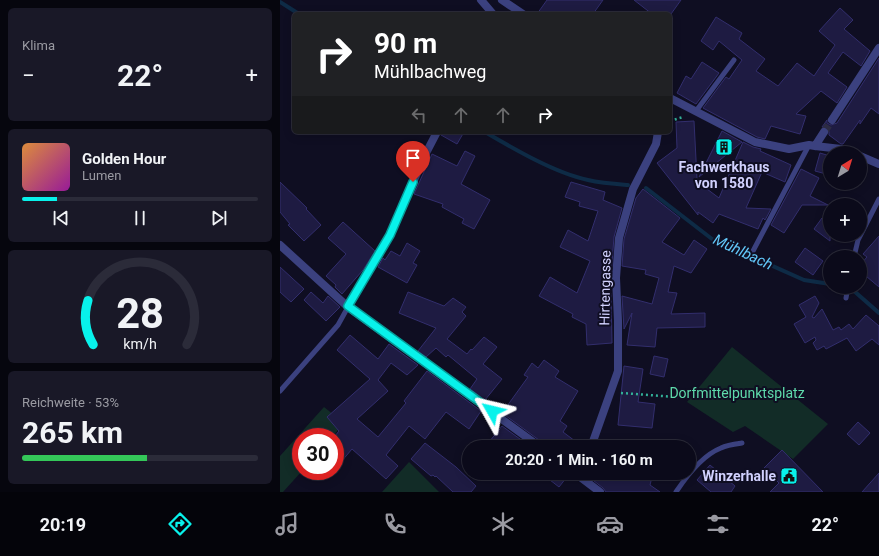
<!DOCTYPE html>
<html lang="de">
<meta charset="utf-8">
<style>
:root{--surface:#0b0a1a;--page:#191827;--text:#f1f3f6;--muted:#9a9aa2;--line:#2b2b39;--accent:#08f2eb}
body{margin:0;font-family:Roboto,sans-serif;background:var(--page);color:var(--text);height:100vh;display:flex;flex-direction:column;font-size:15px;white-space:nowrap}
*{box-sizing:border-box;margin:0}
p{font-size:13px;color:var(--muted)}
.icon{flex:none;width:22px;height:22px;fill:none;stroke:currentColor;stroke-width:2;stroke-linecap:round;stroke-linejoin:round}
.map{position:relative;flex:1;overflow:hidden}
.details{display:flex;flex-direction:column;gap:8px;padding:8px;background:#06060e;width:280px}
.details>*{flex:none}
.top-card{position:absolute;left:12px;top:12px;width:380px;height:122px;border-radius:6px;box-shadow:0 2px 10px #0003,0 0 0 1px var(--line);background:#202124;color:#fff;overflow:hidden}
.needle{width:26px;rotate:38deg}
.fabs{position:absolute;left:543px;top:146px;display:grid;gap:8px}
.fabs a{display:grid;place-items:center;width:44px;height:44px;border-radius:50%;background:var(--surface);box-shadow:0 2px 10px #0003,0 0 0 1px var(--line);font-size:20px}
.speed{position:absolute;left:12px;top:428px;display:flex;gap:8px;font-size:20px;font-weight:700;text-align:center}
.speed>*{display:grid;place-content:center;width:52px;height:52px;border-radius:50%;background:var(--surface);box-shadow:0 2px 10px #0003,0 0 0 1px var(--line);line-height:1}
.speed .limit{border:6px solid #d22;background:#fff;color:#111}
.pin{position:absolute;display:grid;place-items:center;width:34px;height:34px;color:#fff;margin:-41px -17px;border-radius:50% 50% 50% 0;rotate:-45deg;box-shadow:0 0 4px #0007}
.pin .icon{rotate:45deg}
.me{position:absolute;width:44px;margin:-22px;rotate:307deg;stroke-linejoin:round;filter:drop-shadow(0 0 3px #0008)}
.turn{display:flex;align-items:center;gap:14px;height:84px;padding:0 16px;font-size:18px}
.turn .icon{width:52px;height:52px;stroke-width:2.5}
.turn b{display:block;font-size:28px;line-height:34px}
.lanes{display:flex;align-items:center;height:38px;padding:0 16px;background:#0003;justify-content:center;gap:20px;direction:ltr}
.lanes .off{opacity:.35}
.big{font-size:30px;font-weight:700;line-height:1.1}
.details .tile{flex:1;display:flex;flex-direction:column;justify-content:center;gap:6px;min-width:0;padding:0 14px;border-radius:6px;background:var(--page)}
.details .dial{align-items:center;gap:0}
.dial svg{height:104px;overflow:visible;fill:none;stroke:var(--line);stroke-width:7;stroke-linecap:round;text-anchor:middle}
.dial text{fill:var(--text);stroke:none}
.song{display:flex;align-items:center;gap:12px}
.cover{width:48px;height:48px;border-radius:6px;background:linear-gradient(135deg,hsl(30 70% 55%),hsl(300 70% 35%))}
.played{height:4px;border-radius:2px;background:linear-gradient(90deg,var(--accent) 15%,var(--line) 15%)}
.keys{display:flex;justify-content:space-around;direction:ltr}
.heat{display:flex;justify-content:space-between;align-items:center;font-size:22px;direction:ltr}
.charge{height:6px;border-radius:3px;background:linear-gradient(90deg,#34c759 53%,var(--line) 0)}
.trip{position:absolute;left:182px;top:440px;width:234px;height:40px;border-radius:20px;background:var(--surface);box-shadow:0 2px 10px #0003,0 0 0 1px var(--line);font-weight:700;line-height:40px;text-align:center}
.tab-bar{display:flex;height:64px;justify-content:space-around;align-items:center;background:#04040a;color:var(--muted)}
.tab-bar .icon{width:28px;height:28px}
.tab-bar .on{color:var(--accent)}
.tab-bar b{font-size:18px;color:var(--text)}
main{display:flex;flex:1;min-height:0}
.map>svg:first-child{display:block}
.green{fill:#122c27}
.lines{fill:none;stroke-linecap:round;stroke-linejoin:round}
.stream{stroke:#0e2b46;stroke-width:4}
.building{fill:#1e1b42;stroke:#322e6d}
.street-tunnel{stroke:#2c2b43;stroke-width:8;stroke-dasharray:8 4;stroke-linecap:butt}
.path{stroke:#32b098;stroke-width:2.5;stroke-dasharray:2 3;stroke-linecap:butt}
.lane{stroke:#3b417f;stroke-width:5}
.street{stroke:#3b417f;stroke-width:8}
.route-casing{stroke:#059d99;stroke-width:10}
.route{stroke:#08f2eb;stroke-width:7}
.labels{text-anchor:middle;stroke-width:4;stroke-linejoin:round;paint-order:stroke}
.poi-label{font-size:14px;font-weight:bold;fill:#d1d1fe;stroke:#0f0e22}
.street-label{font-size:14px;fill:#d1d1fe;stroke:#0f0e22}
.park-label{font-size:14px;fill:#5fdbac;stroke:#0f0e22}
.water-label{font-size:15px;font-style:italic;fill:#62c8fa;stroke:#0f0e22}
</style>
<main>
<section class="details">
<div class="tile"><p>Klima</p>
<div class="heat"><a>−</a><b class="big">22°</b><a>+</a></div>
</div>
<div class="tile">
<div class="song"><i class="cover"></i><div><b>Golden Hour</b><p>Lumen</p></div></div>
<div class="played"></div>
<div class="keys"><svg class="icon" aria-label="previous" viewBox="0 0 24 24"><path d="M18 5L8 12l10 7zM5 5v14"/></svg><svg class="icon" aria-label="pause" viewBox="0 0 24 24"><path d="M8 5v14M16 5v14"/></svg><svg class="icon" aria-label="next" viewBox="0 0 24 24"><path d="M6 5l10 7-10 7zM19 5v14"/></svg></div>
</div>
<div class="tile dial"><svg viewBox="0 0 100 80">
<path d="M14 69A42 42 0 1 1 86 69"/>
<path d="M14 69A42 42 0 0 1 10 35" stroke="#08f2eb"/>
<text x="50" y="56" font-size="32" font-weight="700">28</text>
<text x="50" y="72" font-size="11">km/h</text>
</svg></div>
<div class="tile"><p>Reichweite · 53%</p><b class="big">265 km</b><div class="charge"></div></div>
</section>
<div class="map">
<svg width="599" height="492" viewBox="0 0 599 492">
<rect width="100%" height="100%" fill="#0f0e22"/>
<path class="green" d="M452,347L548,424L513,459L465,426L453,432L407,402Z
M44,407L64,423L52,437H21L22,471L3,492H0V456Z
M129,462L159,492H102Z"/>
<g class="lines">
<path class="stream" d="M0,2L19,14
M205,132C234,149 275,173 308,180C321,183 335,184 348,185
M366,188L432,239L524,280L550,284
M574,291L599,313"/>
</g>
<path class="building" d="M267,0H323L313,14H257Z
M354,0H401L391,14H372Z
M560,8L573,20L564,29L590,51L581,66L563,52L548,73L567,87L557,103L541,91L516,114L526,116L520,134L491,126L485,139L477,137L423,108L446,77L449,79L462,60L439,41L433,50L421,41L436,17L462,33L459,39L485,59L476,71L498,86L517,63L534,76L555,45L539,31Z
M599,58V114L591,108L580,124V120L563,144H561L549,135V132L547,128L542,127L547,120V123L551,125L557,123Z
M422,62L439,73L416,104L397,93L406,76L411,79Z
M414,121L417,179L415,180L439,198L463,142L473,147L481,149L480,151L511,165L505,182L482,172L466,208L491,209L485,220L483,218L478,229L439,214L433,223L418,212V215L377,163L397,148L396,122Z
M442,131L462,142L419,177Z
M162,132H184L177,144L161,135Z
M185,151L195,156L181,184L210,200L194,229L182,223L184,219L162,207L163,204L134,194L152,154L177,166Z
M540,153L550,156V175L535,171Z
M521,169L539,178L530,196L548,205H522L504,233L491,225Z
M0,182L27,208L26,209L41,225L24,241L8,225L10,224L0,212Z
M291,182L325,192L323,200L342,208L334,237L331,275L324,291L331,293L332,343L307,345L306,324L292,317L293,314L259,296L270,277L297,293L310,261L280,247L288,230L308,241L318,211L299,206L300,202L285,197Z
M363,189L400,218L382,242L404,255L414,240L427,249L411,273L394,266L388,292L397,293L391,314L425,313V327L377,328L375,347L347,345L352,313L344,329L342,296L372,304L379,278L365,274L366,270L342,266L344,239L356,198Z
M542,218L550,224V241L534,229Z
M63,222L95,251L83,270L62,294L55,287L56,285L46,276L66,254L48,238Z
M599,236V287L580,271V265L587,257L583,254Z
M127,243L140,251L133,263L137,265L127,283L98,267L103,258L105,260L111,251L120,256Z
M525,248L543,261L533,275L515,262Z
M0,267L24,289L11,302L0,292Z
M31,292L43,303L48,296L60,307L46,321L24,300Z
M128,292L164,306L173,298L186,307L182,312L186,316L167,339L187,354L191,349L192,350L204,337L217,347L203,364L222,379L205,400L190,389L197,379L168,355L166,357L156,348L146,357L138,351L156,328L119,313Z
M535,296L539,303L532,317L534,318L542,309L553,330L559,327L561,330L569,324L573,329L586,315L599,326V345L592,339L576,351L567,338L546,349L544,346L537,350L533,343L536,340L535,337L525,343L514,324L526,317L519,305Z
M70,335L98,359L109,344L138,365L127,375L111,363L98,380L108,391L77,419L98,437L126,403L124,401L147,371L201,411L189,429L166,412L145,439L129,426L106,455L118,466L106,479L72,449L55,469V436L59,431L47,417L90,379L57,350Z
M374,356L388,359L384,377L370,374Z
M264,360L279,371L275,377L298,391L280,421L287,426L283,432L303,447H265L263,443L222,413L248,377L244,375L252,363L258,368Z
M344,366L363,369L358,402L375,404L372,428L338,425Z
M578,422L590,433L579,445L567,434Z
M222,426L251,447H205Z
M145,443L176,467L196,486L191,492H173L156,476L155,477L153,475L151,476L131,459Z
M502,450L543,492H490L499,483L484,468Z
M430,465L455,486L451,492H431L417,480Z
M261,473H290L279,487Z
M304,473H329L335,478L338,473H373L370,485L380,492H326L323,488Z
M599,473V492H582Z"/>
<g class="lines">
<path class="street-tunnel" d="M544,132L552,120"/>
<path class="path" d="M390,121L403,117
M341,393L410,398"/>
<path class="lane" d="M416,111L454,60
M473,251L529,145
M574,257L578,240L599,199
M566,298L568,287
M0,391L58,325L68,307
M396,492C406,477 423,455 441,448C447,445 455,444 462,443"/>
<path class="street" d="M201,0L213,14
M222,0L243,14
M390,98L475,142L509,149L529,145L535,146L561,149L571,153
M552,120L599,48
M535,146L544,132
M580,156L599,164
M0,245L68,307L260,447
M68,307L110,235L145,155L157,132
M311,447L338,371V321L336,278L339,238L353,189L376,144L378,132
M295,473L320,492"/>
</g>
<g class="lines">
<g class="route-casing">
<path id="route" d="M133,182L110,235L68,306L212,411"/>
</g>
<use href="#route" class="route"/>
</g>
<defs>
<g id="building-square" transform="scale(0.9)"><rect x="-9" y="-9" width="18" height="18" rx="4" fill="#08f2eb" stroke="#0f0e22"/><path d="M-4-6H4V6H1V3H-1V6H-4ZM-2.5-4.3h1.7v1.8h-1.7ZM.8-4.3h1.7v1.8H.8ZM-2.5-1h1.7V.8h-1.7ZM.8-1h1.7V.8H.8Z" fill="#111"/></g>
<g id="civic-square" transform="scale(0.9)"><rect x="-9" y="-9" width="18" height="18" rx="4" fill="#08f2eb" stroke="#0f0e22"/><path d="M-.6-6.5H3V-4.5H.6V-3L4-1V1h2V6H-6V1h2V-1L-.6-3ZM-1.2 2.5V6h2.4V2.5Z" fill="#111"/></g>
</defs>
<g fill-rule="evenodd">
<use href="#building-square" x="444" y="147"/>
<use href="#civic-square" x="509" y="476"/>
</g>
<g class="labels">
<g class="poi-label">
<text x="444" y="172">Fachwerkhaus<tspan x="444" dy="16">von 1580</tspan></text>
<text x="496" y="481" text-anchor="end">Winzerhalle</text>
</g>
<g class="street-label">
<text transform="translate(325 288) rotate(-89)" y="5">Hirtengasse</text>
</g>
<g class="park-label">
<text x="457" y="398">Dorfmittelpunktsplatz</text>
</g>
<g class="water-label">
<text transform="translate(463 252) rotate(25)" y="5">Mühlbach</text>
</g>
</g>
</svg>
<div class="fabs">
<a><svg class="needle" viewBox="-14 -14 28 28"><path d="M0-13l5 13h-10z" fill="#e53935"/><path d="M0 13l5-13h-10z" fill="#9a9aa2"/></svg></a>
<a>+</a>
<a>−</a>
</div>
<div class="speed"><div class="limit">30</div></div>
<div class="pin" style="left:133px;top:182px;background:#d93025"><svg class="icon" aria-label="arrive" viewBox="0 0 24 24"><path d="M6 21V4h12l-3 4 3 4H6"/></svg></div>
<svg class="me" style="left:212px;top:411px" viewBox="-20 -20 40 40"><path d="M0-17L14 15 0 8-14 15z" fill="#08f2eb" stroke="#fff" stroke-width="4"/></svg>
<div class="trip">20:20 · 1 Min. · 160 m</div>
<div class="top-card">
<div class="turn"><svg class="icon" aria-label="right" viewBox="0 0 24 24"><path d="M7 20v-9h11M14 6l5 5-5 5"/></svg><div><b>90 m</b>Mühlbachweg</div></div>
<div class="lanes"><svg class="icon off" aria-label="left" viewBox="0 0 24 24"><path d="M17 20v-9H6M10 6l-5 5 5 5"/></svg><svg class="icon off" aria-label="ahead" viewBox="0 0 24 24"><path d="M12 20V5M6 11l6-6 6 6"/></svg><svg class="icon off" aria-label="ahead" viewBox="0 0 24 24"><path d="M12 20V5M6 11l6-6 6 6"/></svg><svg class="icon" aria-label="right" viewBox="0 0 24 24"><path d="M7 20v-9h11M14 6l5 5-5 5"/></svg></div>
</div>
</div>
</main>
<nav class="tab-bar">
<b>20:19</b>
<svg class="icon on" aria-label="directions" viewBox="0 0 24 24"><path d="M12 3l9 9-9 9-9-9zM9 14v-3h6M13 9l2 2-2 2"/></svg>
<svg class="icon" aria-label="music" viewBox="0 0 24 24"><path d="M9 18V5l10-2v13"/><circle cx="6" cy="18" r="3"/><circle cx="16" cy="16" r="3"/></svg>
<svg class="icon" aria-label="phone" viewBox="0 0 24 24"><path d="M5 4h4l2 5-3 2q2 4 5 5l2-3 5 2v4C11 20 4 13 5 4z"/></svg>
<svg class="icon" aria-label="climate" viewBox="0 0 24 24"><path d="M12 3v18M4 7l16 10M4 17L20 7"/></svg>
<svg class="icon" aria-label="car" viewBox="0 0 24 24"><path d="M5 17H2v-5l4-1 3-4h7l3 4 3 1v5h-3M9 17h6M6 11h13"/><circle cx="7" cy="17" r="2"/><circle cx="17" cy="17" r="2"/></svg>
<svg class="icon" aria-label="filters" viewBox="0 0 24 24"><path d="M4 7h16M4 17h16"/><circle cx="9" cy="7" r="2"/><circle cx="15" cy="17" r="2"/></svg>
<b>22°</b>
</nav>
